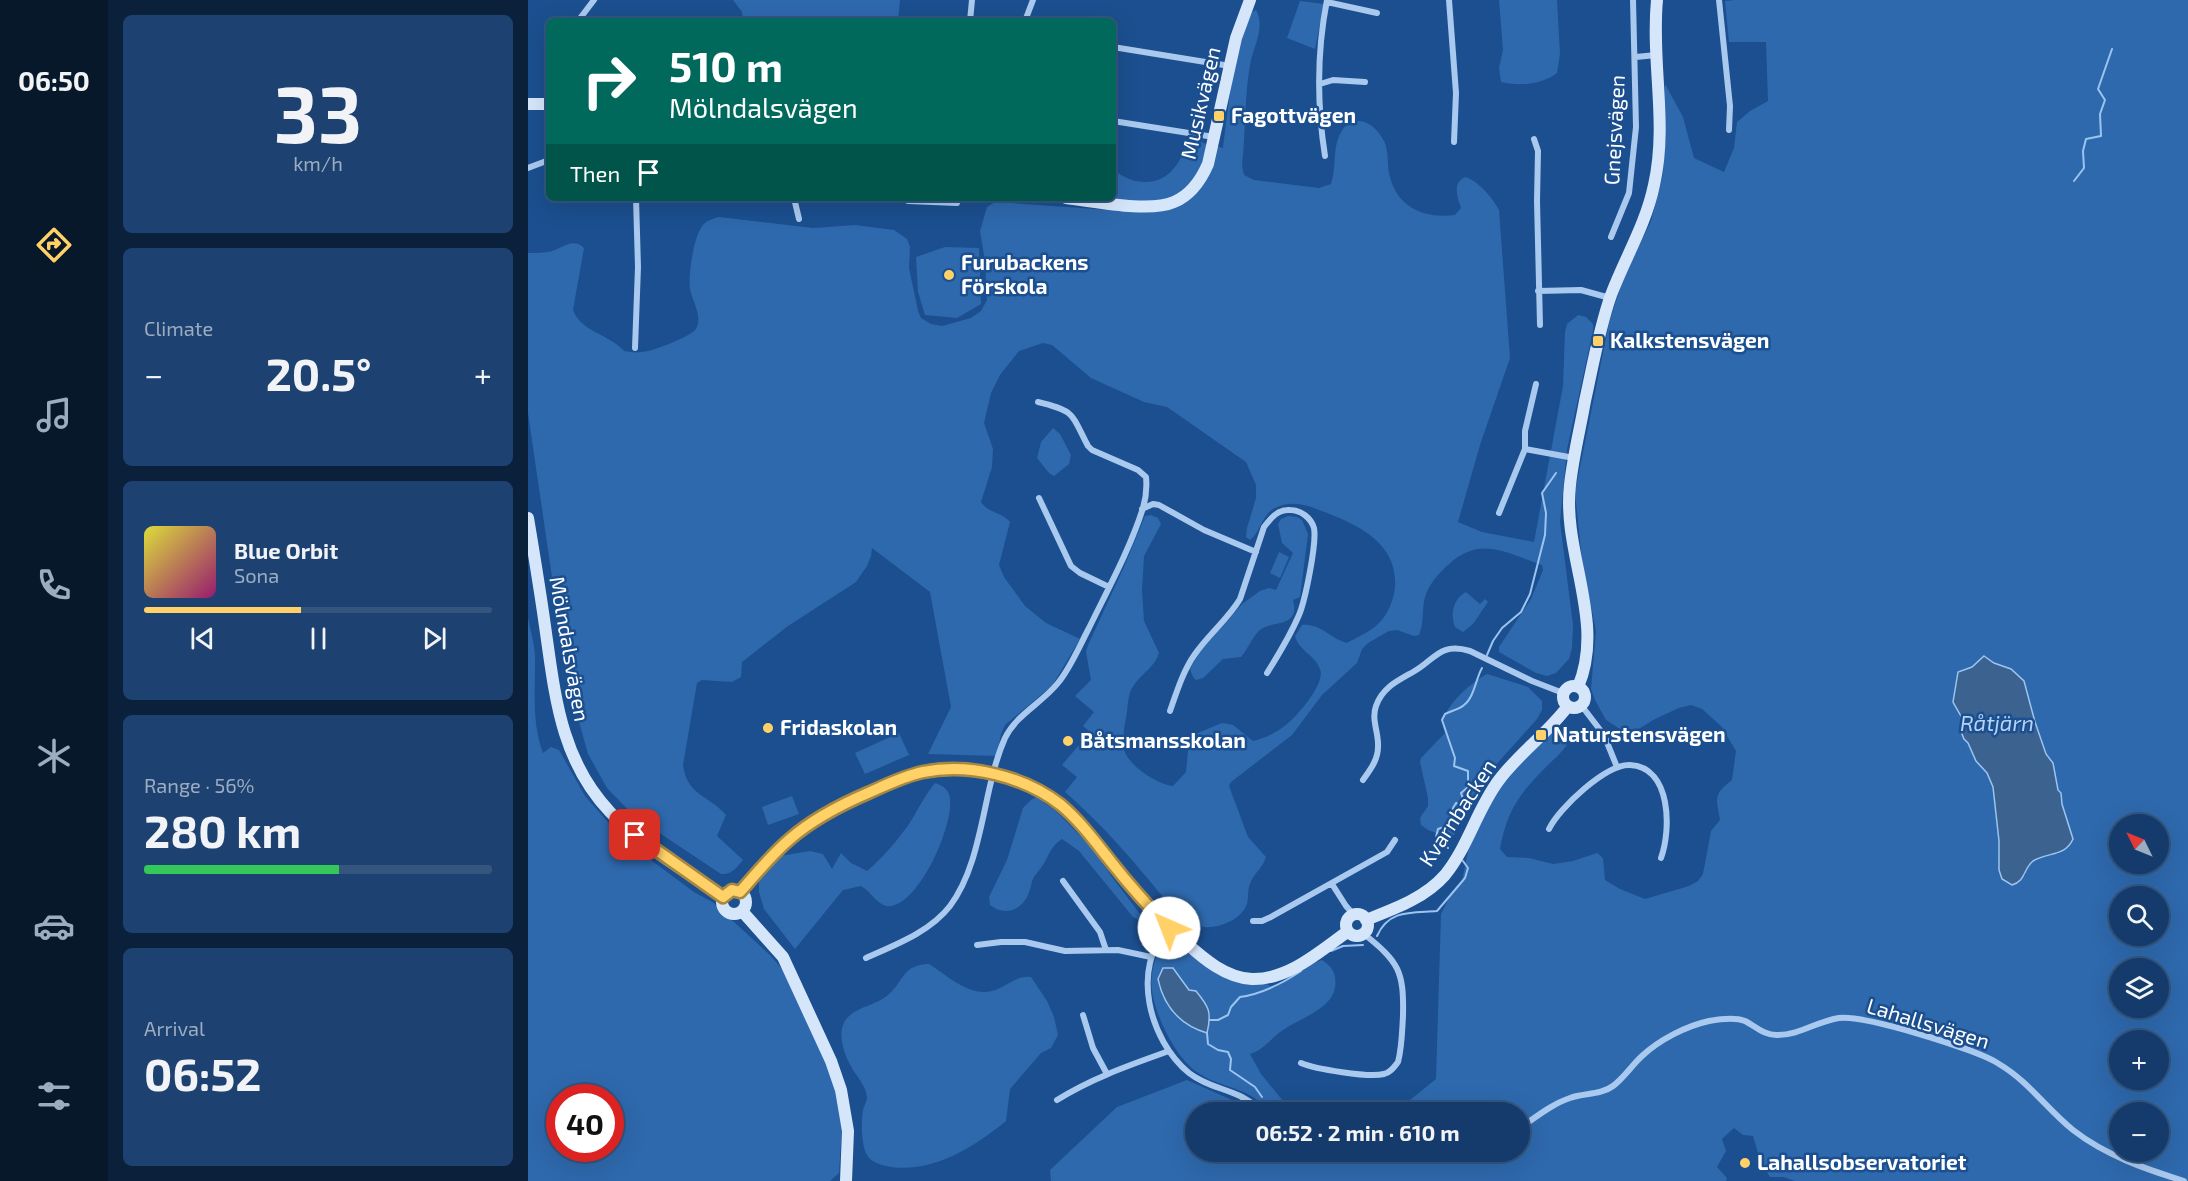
<!DOCTYPE html>
<meta charset="utf-8">
<style>
:root{--surface:#143b6b;--page:#1d4271;--text:#f1f3f6;--muted:#9dadc1;--line:#33557e;--accent:#ffd166}
body{margin:0;font-family:"Exo 2",sans-serif;background:var(--page);color:var(--text);height:100vh;display:flex;flex-direction:column;font-size:22px;white-space:nowrap}
*{box-sizing:border-box;margin:0}
p{font-size:20px;color:var(--muted)}
.icon{flex:none;width:33px;height:33px;fill:none;stroke:currentColor;stroke-width:2;stroke-linecap:round;stroke-linejoin:round}
.map{position:relative;flex:1;overflow:hidden}
.side{display:flex;flex-direction:column;gap:15px;padding:15px;background:#0b203b;width:420px}
.side>*{flex:none}
.guide{position:absolute;left:18px;top:18px;width:570px;height:183px;border-radius:9px;box-shadow:0 6px 24px #0002,0 0 0 2px var(--line);background:#00695c;color:#fff;overflow:hidden}
.needle{width:39px;rotate:313deg}
.buttons{position:absolute;left:1581px;top:814px;display:grid;gap:12px}
.buttons a{display:grid;place-items:center;width:60px;height:60px;border-radius:50%;background:var(--surface);box-shadow:0 6px 24px #0002,0 0 0 2px var(--line);font-size:30px}
.speed{position:absolute;left:18px;top:1084px;display:flex;gap:12px;font-size:30px;font-weight:700;text-align:center}
.speed>*{display:grid;place-content:center;width:78px;height:78px;border-radius:50%;background:var(--surface);box-shadow:0 6px 24px #0002,0 0 0 2px var(--line);line-height:1}
.speed .limit{border:9px solid #d22;background:#fff;color:#111}
.pin{position:absolute;display:grid;place-items:center;width:51px;height:51px;color:#fff;margin:-26px;border-radius:12px;box-shadow:0 3px 9px #0006}
.me{position:absolute;width:66px;margin:-33px;rotate:316deg;stroke-linejoin:round;filter:drop-shadow(0 0 4px #0008)}
.turn{display:flex;align-items:center;gap:21px;height:126px;padding:0 24px;font-size:27px}
.turn .icon{width:78px;height:78px;stroke-width:2.5}
.turn b{display:block;font-size:42px;line-height:51px}
.then{display:flex;align-items:center;height:57px;padding:0 24px;background:#0003;gap:12px;font-size:22px}
.big{font-size:45px;font-weight:700;line-height:1.1}
.side .widget{flex:1;display:flex;flex-direction:column;justify-content:center;gap:9px;min-width:0;padding:0 21px;border-radius:9px;background:var(--page)}
.side .dial{align-items:center;gap:0}
.dial b{font-size:78px;line-height:1}
.song{display:flex;align-items:center;gap:18px}
.cover{width:72px;height:72px;border-radius:9px;background:linear-gradient(135deg,hsl(60 70% 55%),hsl(320 70% 35%))}
.played{height:6px;border-radius:3px;background:linear-gradient(90deg,var(--accent) 45%,var(--line) 45%)}
.keys{display:flex;justify-content:space-around;direction:ltr}
.heat{display:flex;justify-content:space-between;align-items:center;font-size:33px;direction:ltr}
.charge{height:9px;border-radius:4px;background:linear-gradient(90deg,#34c759 56%,var(--line) 0)}
.trip{position:absolute;left:657px;top:1102px;width:345px;height:60px;border-radius:30px;background:var(--surface);box-shadow:0 6px 24px #0002,0 0 0 2px var(--line);font-weight:700;line-height:60px;text-align:center}
main{display:flex;flex:1;min-height:0}
.tab-bar{display:flex;flex-direction:column;width:108px;justify-content:space-around;align-items:center;background:#08182b;color:var(--muted)}
.tab-bar .icon{width:42px;height:42px}
.tab-bar .selected{color:var(--accent)}
.tab-bar b{font-size:27px;color:var(--text)}
.map>svg:first-child{display:block}
.green{fill:#2e69ad;fill-rule:evenodd}
.water{fill:#3c6290;stroke:#9cc4f0;stroke-width:1.5}
.lines{fill:none;stroke-linecap:round;stroke-linejoin:round}
.stream{stroke:#9cc4f0;stroke-width:2}
.street{stroke:#a9c9ee;stroke-width:6}
.secondary{stroke:#d6e6fa;stroke-width:12}
.route-casing{stroke:#a68842;stroke-width:15}
.route{stroke:#ffd166;stroke-width:10}
.poi-dot{fill:#ffd166;stroke:#1b4f8f;stroke-width:2}
.labels{text-anchor:middle;stroke-width:5;stroke-linejoin:round;paint-order:stroke}
.street-label{font-size:21px;fill:#fff;stroke:#1b4f8f}
.poi-label{font-size:21px;font-weight:bold;fill:#fff;stroke:#1b4f8f;text-anchor:start}
.water-label{font-size:22px;font-style:italic;fill:#b5d3f5;stroke:#1b4f8f}
</style>
<main>
<nav class="tab-bar">
<b>06:50</b>
<svg class="icon selected" aria-label="directions" viewBox="0 0 24 24"><path d="M12 3l9 9-9 9-9-9zM9 14v-3h6M13 9l2 2-2 2"/></svg>
<svg class="icon" aria-label="music" viewBox="0 0 24 24"><path d="M9 18V5l10-2v13"/><circle cx="6" cy="18" r="3"/><circle cx="16" cy="16" r="3"/></svg>
<svg class="icon" aria-label="phone" viewBox="0 0 24 24"><path d="M5 4h4l2 5-3 2q2 4 5 5l2-3 5 2v4C11 20 4 13 5 4z"/></svg>
<svg class="icon" aria-label="climate" viewBox="0 0 24 24"><path d="M12 3v18M4 7l16 10M4 17L20 7"/></svg>
<svg class="icon" aria-label="car" viewBox="0 0 24 24"><path d="M5 17H2v-5l4-1 3-4h7l3 4 3 1v5h-3M9 17h6M6 11h13"/><circle cx="7" cy="17" r="2"/><circle cx="17" cy="17" r="2"/></svg>
<svg class="icon" aria-label="filters" viewBox="0 0 24 24"><path d="M4 7h16M4 17h16"/><circle cx="9" cy="7" r="2"/><circle cx="15" cy="17" r="2"/></svg>
</nav>
<section class="side">
<div class="widget dial"><b>33</b><p>km/h</p></div>
<div class="widget"><p>Climate</p>
<div class="heat"><a>−</a><b class="big">20.5°</b><a>+</a></div>
</div>
<div class="widget">
<div class="song"><i class="cover"></i><div><b>Blue Orbit</b><p>Sona</p></div></div>
<div class="played"></div>
<div class="keys"><svg class="icon" aria-label="previous" viewBox="0 0 24 24"><path d="M18 5L8 12l10 7zM5 5v14"/></svg><svg class="icon" aria-label="pause" viewBox="0 0 24 24"><path d="M8 5v14M16 5v14"/></svg><svg class="icon" aria-label="next" viewBox="0 0 24 24"><path d="M6 5l10 7-10 7zM19 5v14"/></svg></div>
</div>
<div class="widget"><p>Range · 56%</p><b class="big">280 km</b><div class="charge"></div></div>
<div class="widget"><p>Arrival</p><b class="big">06:52</b></div>
</section>
<div class="map">
<svg width="1660" height="1181" viewBox="0 0 1660 1181">
<rect width="100%" height="100%" fill="#1b4f8f"/>
<path class="green" d="M205,0H372L370,21H215L214,12Z
M971,0H1029L1032,54L1029,73C1013,85 991,86 973,82L971,68L975,50Z
M1207,0H1660V1181H1267L1255,1177H1242L1233,1163L1225,1136L1215,1135L1206,1128L1194,1139L1198,1151L1189,1167L1199,1178L1198,1181H523L522,1170L589,1107L659,1080L733,1113H668V1152H992V1113H872L877,1104L908,1079L913,914L923,894L934,881L940,851L956,814L974,785L989,765L1020,734L1031,728L1039,729L1046,732C1038,750 1030,755 1017,768C990,795 979,812 972,849L979,857L1001,858L1025,864L1045,861L1069,853L1075,858L1077,880L1092,889L1117,899L1161,886L1170,881L1175,874L1183,831L1192,820C1188,797 1185,795 1204,780L1208,751L1193,726L1174,709L1163,705L1151,708L1127,719L1109,730L1092,729L1078,720L1067,700L1063,689L1068,631L1054,561L1047,492L1081,323L1094,282L1123,221L1135,174L1137,84L1155,117L1166,158L1196,172L1206,148L1209,122L1222,111L1240,101L1238,42H1201L1197,1ZM1456,656L1496,681L1507,722L1518,754L1525,763L1528,785L1533,793L1534,804L1545,839L1533,853C1517,855 1500,858 1497,876L1470,850L1471,841L1465,787L1459,773L1448,761L1440,743L1434,734V718L1426,692L1430,672L1444,667ZM1592,825H1630V864H1592ZM1592,897H1630V936H1592ZM1592,969H1630V1008H1592ZM1592,1041H1630V1080H1592ZM1592,1113H1630V1152H1592Z
M772,1L796,4L787,49L759,38Z
M728,10C737,26 727,44 723,60C716,94 718,131 714,166L716,175L726,180L791,188L803,184C808,169 805,153 810,139C820,110 845,119 856,141C861,151 859,163 861,173C868,207 895,219 927,215L933,208C929,196 924,182 938,177C952,183 964,197 971,210L982,358L952,445L930,522L954,532L1006,542L1035,386L1037,332L1039,324L1050,315L1058,317L1065,324V331L1039,449L1032,522L1045,625L1044,648L1041,659L1028,673L1019,676L1008,673L971,652V647L1003,599L1015,570L1014,565C978,553 952,535 920,565C910,574 903,582 898,594C893,607 897,621 891,635L886,636L869,630L861,631L840,643L834,649L829,663L794,695L764,735L703,782L701,786L720,837L738,857C735,867 728,872 723,881C719,890 721,896 719,904C716,912 710,917 703,921C681,932 664,928 647,912C611,867 580,830 537,792L549,777L534,765L562,732L555,726L566,712L547,696L563,680L558,652L560,645L596,567L617,516L623,515L630,518L633,524L616,556L614,590L616,621L631,653C627,667 614,673 606,685C600,693 600,703 599,712C597,723 594,737 596,749C599,765 630,785 645,786L658,772L661,740L665,735L694,723L700,724L705,725L725,741C737,738 750,732 759,724C770,715 798,683 792,669C787,655 771,651 767,636L774,625C790,622 804,639 819,643C829,637 842,632 850,624C860,615 866,599 867,587C870,545 833,526 799,513C781,506 765,499 747,508C734,514 733,532 722,540L718,537L719,528L728,498V485L718,462L639,407L616,402L563,378L524,345L515,343L491,351L472,375L463,393L456,423L465,449L464,467L453,502C460,513 474,512 482,522L471,565L476,577L497,606L518,623L552,639L524,686L477,725L473,734L469,756L400,754L423,707L402,592L344,548L343,556L339,566L328,582L260,626L214,662L213,677L204,682L174,680L169,683L155,765C159,796 181,795 198,815L189,836L215,860C208,868 204,875 193,874L106,816L79,788L60,754L46,704L35,609L24,577L0,413V253C6,253 14,253 20,252C33,250 44,236 56,248L45,310C53,332 81,334 96,351C102,352 108,353 114,352C123,352 164,336 168,329C175,317 164,300 162,289C160,275 166,231 177,223C180,220 186,219 190,217L285,228L327,225L366,230L379,239L382,247L381,268L390,311L393,318L403,324L414,326L443,318L453,311L459,300L457,261L452,231L459,207L467,202L583,210L581,198H585V166C589,174 596,177 604,180C636,189 654,166 660,137L670,136L675,143L695,148C701,102 705,54 724,12Z
M417,247L451,248L453,304L429,318L397,315L390,292L388,257Z
M525,428L532,434L543,455L541,464L526,476L521,473L509,458L513,442Z
M760,516L769,517L774,520L780,534L772,597L765,600C773,629 743,620 732,630C724,637 720,649 713,657L695,659L675,678L668,680L665,677L662,669L671,653L714,604L732,591L741,588L748,590L765,553L754,543L750,524L753,519Z
M751,552L761,557L752,578L742,573Z
M938,592L952,604L957,599L960,602L945,624L935,632L927,627C922,614 925,599 938,592Z
M0,618C3,633 8,649 7,664C7,694 4,723 15,753L23,747L31,750L57,796L86,829L112,852L166,892L186,903L194,916L205,921L242,955L261,977L299,1063L315,1112L311,1173L302,1181H0ZM32,1098H82V1149H32Z
M959,674L1000,687L1014,701V710L1009,719L957,777L926,835L921,838L900,830L893,825L892,818L900,806V798L892,762L893,758L917,733C916,730 915,727 915,723C916,706 945,681 959,674Z
M371,733L381,755L337,774L327,753Z
M407,783C413,785 419,788 421,794C430,819 389,912 358,906C348,903 342,891 333,886L315,890L267,949L236,909L231,892V881L252,856L282,851L295,854L304,869L313,853L323,863L339,871C355,857 369,841 381,824C390,810 396,796 407,783Z
M264,796L271,814L240,825L234,807Z
M508,797L528,811L567,851L581,873L615,918L611,920L605,917L551,851L534,839C523,846 521,855 515,865C512,869 509,873 506,877C503,882 503,889 500,895C493,911 476,916 462,905L461,897L479,860L495,808L503,800Z
M643,940L651,943C667,959 687,977 710,981C724,984 733,979 746,988L786,963L794,960C801,965 806,969 807,978C812,1007 774,1017 755,1030C744,1037 735,1051 722,1054L733,1074L765,1113C748,1113 737,1104 723,1096C706,1086 685,1084 669,1072C646,1057 619,1002 624,975C625,963 630,951 637,941Z
M401,964C419,975 441,997 464,991C479,987 488,975 503,977L519,1001L526,1017L530,1035L523,1048L513,1053L482,1089L478,1121C446,1147 405,1173 363,1167C354,1165 343,1163 339,1155C333,1144 333,1121 335,1110C336,1106 339,1101 339,1097C338,1086 329,1077 324,1068C316,1055 307,1030 320,1017C331,1006 349,1005 360,995C377,980 374,965 401,964Z"/>
<path class="water" d="M1456,656L1466,663L1483,669L1496,681L1507,722L1518,754L1525,763L1530,790L1533,793L1534,804L1545,839C1537,857 1519,852 1505,861C1495,869 1498,881 1484,885L1474,879L1471,870V841L1465,787L1459,773L1448,761L1440,743L1436,739L1434,734V718L1425,702L1430,672L1444,667Z
M635,968H645L661,990L668,991C681,1007 684,1012 679,1033C652,1025 636,1007 630,979Z"/>
<g class="lines">
<path class="stream" d="M1546,181L1556,168L1555,151L1558,139L1573,136L1572,114L1577,100L1570,89L1584,49
M959,655L965,641L974,628L993,612L1002,594L1017,535L1018,513L1014,493L1028,473
M920,848L908,837L910,829L922,825L925,808L928,803L932,805L936,802L933,793L940,787V771L926,766L927,758L914,720L917,714C923,711 932,709 936,705C946,698 948,678 954,668
M849,936C861,909 884,913 909,911L937,878L940,868L935,861
M803,951L815,946L835,945
M682,1020H690L700,1015L703,1007L712,997C733,994 755,983 773,971
M679,1033L680,1044L690,1050L700,1052L703,1059L702,1070L727,1087L734,1097"/>
<path class="street" d="M921,0L928,93L926,142
M1191,0L1202,106L1201,130
M799,2L849,13
M50,21L66,0
M442,21L444,0
M497,21L505,0
M585,47L702,66
M1108,57L1128,55
M792,84L805,80L837,82
M585,121L686,137
M1006,139L1010,151L1009,201L1012,325
M797,156C789,105 789,51 799,0
M0,168L21,160
M266,198L271,219
M380,198V201L429,203
M1083,237L1101,193L1108,127L1105,0
M1010,291L1053,290L1082,298
M107,348L110,267L108,198
M997,449L1046,458
M511,498L543,566L552,573L581,587
M614,509L625,504L631,505L676,530L728,552
M971,513L997,449V431L1008,384
M1053,705L1076,735L1089,767
M642,711C649,691 655,671 667,654C681,634 700,619 712,599L736,527C743,518 750,509 762,510C773,510 783,518 786,528C789,543 777,601 771,615C762,636 751,654 739,673
M835,780C842,770 850,760 850,747C851,733 843,720 848,706C854,688 869,681 885,672C907,660 911,642 942,651L1004,681L1035,693
M1021,829C1031,808 1078,764 1102,765C1144,767 1143,831 1133,858
M535,881L572,932L578,950
M804,884L818,906L826,915
M725,921H734L743,917L859,852L867,840
M641,928C602,967 621,1040 661,1073C676,1085 695,1088 712,1096C722,1101 730,1108 740,1113
M449,945L473,942H497L537,951L590,950L623,957
M338,958C367,945 402,932 422,906C456,860 454,790 477,738C488,715 514,703 530,683C543,667 551,647 561,628C580,589 602,549 615,508C618,498 619,487 618,477L610,470L564,450L560,446C543,414 548,411 510,402
M555,1015L565,1048L579,1074
M773,1063C787,1069 841,1078 856,1074C862,1073 866,1067 870,1062C874,1047 874,1032 875,1016C876,971 871,962 836,934
M529,1100C564,1078 602,1065 641,1051
M992,1128C1008,1117 1024,1104 1042,1098C1056,1093 1073,1095 1085,1086C1096,1078 1104,1065 1114,1056C1131,1040 1158,1026 1181,1021C1192,1019 1207,1017 1217,1021C1227,1026 1237,1036 1250,1035C1271,1035 1290,1021 1311,1018C1337,1015 1448,1049 1471,1064C1500,1081 1519,1109 1545,1130C1577,1155 1617,1169 1656,1181"/>
<path class="secondary" d="M0,104H21
M538,198C565,201 621,213 646,202C663,195 673,180 680,164L708,38L722,0
M0,518C6,554 12,590 17,626C27,695 32,759 82,812C114,847 157,870 195,897
M1035 697a11 11 0 1 1 22 0a11 11 0 1 1-22 0Z
M1050,687C1078,621 1034,553 1042,485C1045,457 1052,429 1057,401C1065,365 1071,329 1083,295C1097,258 1118,224 1126,185C1140,124 1123,62 1129,0
M194 902a12 12 0 1 1 24 0a12 12 0 1 1-24 0Z
M211,892C236,864 259,837 291,817C312,804 337,795 360,784C420,757 499,769 546,817C561,831 573,850 586,866C608,893 632,919 657,942C676,959 698,978 724,979C760,980 791,952 819,932
M214,911L255,957L303,1061L313,1090L320,1131L318,1181
M818 925a11 11 0 1 1 22 0a11 11 0 1 1-22 0Z
M838,920C866,909 897,898 917,875C940,847 949,809 971,780C991,753 1020,733 1040,706"/>
</g>
<g class="lines">
<g class="route-casing">
<path id="route" d="M107,835L195,897L204,890L212,892C228,874 243,855 262,839C285,819 312,805 340,793C358,785 376,776 395,772C441,763 496,776 533,805C553,822 568,843 584,863C602,886 621,907 641,928"/>
</g>
<use href="#route" class="route"/>
</g>
<g class="poi-dot">
<rect x="685" y="110" width="12" height="12" rx="3"/>
<circle cx="421" cy="275" r="6"/>
<rect x="1064" y="335" width="12" height="12" rx="3"/>
<circle cx="240" cy="728" r="6"/>
<rect x="1007" y="729" width="12" height="12" rx="3"/>
<circle cx="540" cy="741" r="6"/>
<circle cx="1217" cy="1163" r="6"/>
</g>
<g class="labels">
<g class="street-label">
<text transform="translate(673 103) rotate(-77)" y="7">Musikvägen</text>
<text transform="translate(1087 130) rotate(-87)" y="7">Gnejsvägen</text>
<text transform="translate(41 649) rotate(80)" y="7">Mölndalsvägen</text>
<text transform="translate(930 813) rotate(-57)" y="7">Kvarnbacken</text>
<text transform="translate(1400 1024) rotate(17)" y="7">Lahallsvägen</text>
</g>
<g class="poi-label">
<text x="703" y="123">Fagottvägen</text>
<text x="433" y="270">Furubackens<tspan x="433" dy="24">Förskola</tspan></text>
<text x="1082" y="348">Kalkstensvägen</text>
<text x="252" y="735">Fridaskolan</text>
<text x="1025" y="742">Naturstensvägen</text>
<text x="552" y="748">Båtsmansskolan</text>
<text x="1229" y="1170">Lahallsobservatoriet</text>
</g>
<g class="water-label">
<text x="1469" y="731">Råtjärn</text>
</g>
</g>
</svg>
<div class="buttons">
<a><svg class="needle" viewBox="-14 -14 28 28"><path d="M0-13l5 13h-10z" fill="#e53935"/><path d="M0 13l5-13h-10z" fill="#9dadc1"/></svg></a>
<a><svg class="icon" aria-label="search" viewBox="0 0 24 24"><circle cx="10" cy="10" r="6"/><path d="M15 15l6 6"/></svg></a>
<a><svg class="icon" aria-label="layers" viewBox="0 0 24 24"><path d="M12 4l9 5-9 5-9-5zM3 14l9 5 9-5"/></svg></a>
<a>+</a>
<a>−</a>
</div>
<div class="speed"><div class="limit">40</div></div>
<div class="pin" style="left:107px;top:835px;background:#d93025"><svg class="icon" aria-label="arrive" viewBox="0 0 24 24"><path d="M6 21V4h12l-3 4 3 4H6"/></svg></div>
<svg class="me" style="left:641px;top:928px" viewBox="-20 -20 40 40"><circle r="19" fill="#fff"/><path d="M0-13L10 11 0 6-10 11z" fill="#ffd166"/></svg>
<div class="trip">06:52 · 2 min · 610 m</div>
<div class="guide">
<div class="turn"><svg class="icon" aria-label="right" viewBox="0 0 24 24"><path d="M7 20v-9h11M14 6l5 5-5 5"/></svg><div><b>510 m</b>Mölndalsvägen</div></div>
<div class="then">Then<svg class="icon" aria-label="arrive" viewBox="0 0 24 24"><path d="M6 21V4h12l-3 4 3 4H6"/></svg></div>
</div>
</div>
</main>
